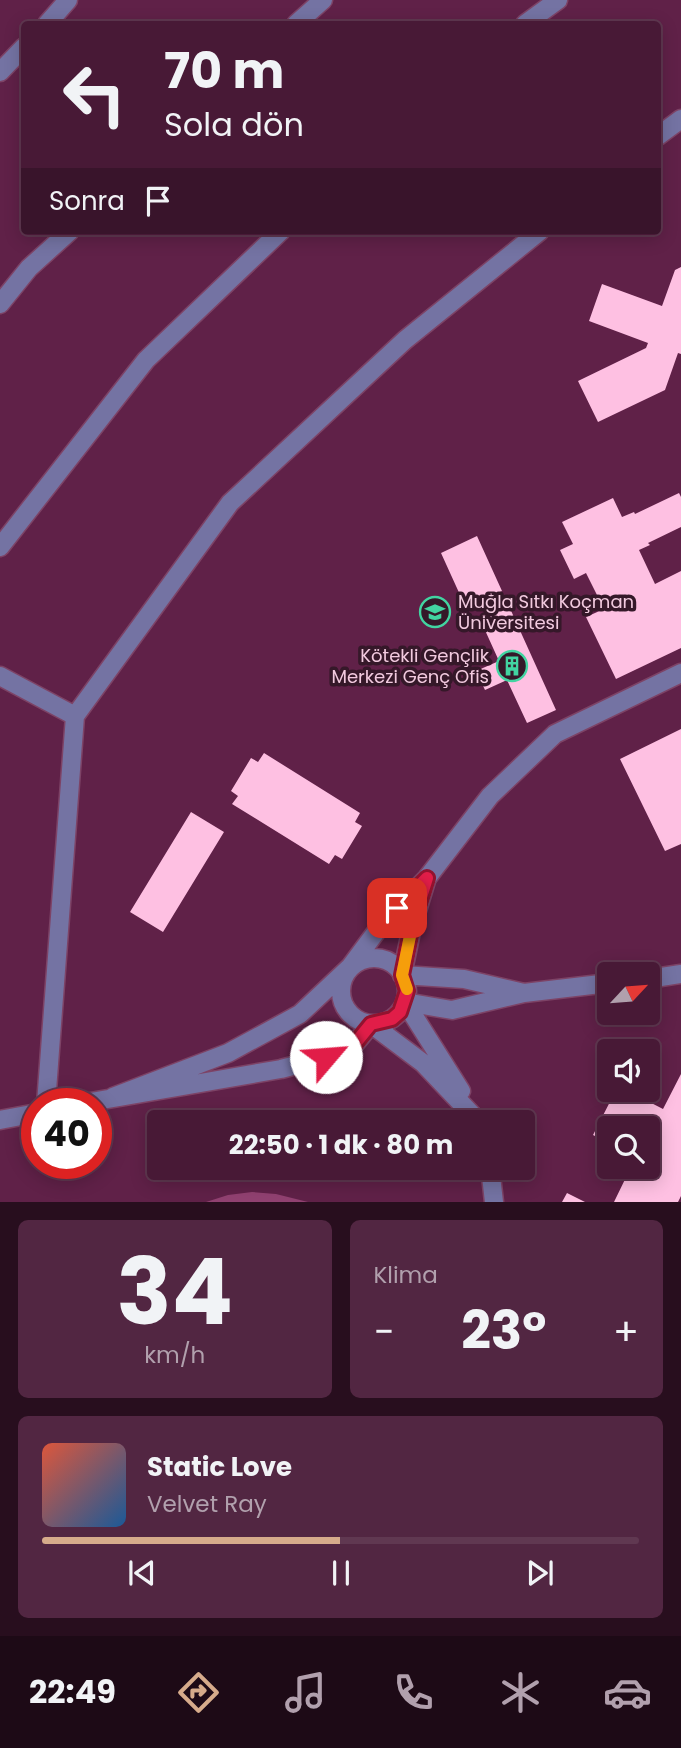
<!DOCTYPE html>
<html lang="tr">
<meta charset="utf-8">
<style>
:root{--surface:#481936;--page:#522642;--text:#f1f3f6;--muted:#b1a0ad;--line:#603851;--accent:#d6ab8b}
body{margin:0;font-family:Poppins,sans-serif;background:var(--page);color:var(--text);height:100vh;display:flex;flex-direction:column;font-size:26px;white-space:nowrap}
*{box-sizing:border-box;margin:0}
p{font-size:23px;color:var(--muted)}
.icon{flex:none;width:38px;height:38px;fill:none;stroke:currentColor;stroke-width:2;stroke-linecap:round;stroke-linejoin:round}
.map{position:relative;height:1202px;overflow:hidden}
.drawer{display:flex;flex-direction:column;gap:18px;padding:18px;background:#280e1e;flex:1}
.drawer>*{flex:none}
.hud{position:absolute;left:21px;top:21px;width:640px;height:214px;border-radius:7px;box-shadow:0 4px 18px #0003,0 0 0 2px var(--line);background:#481936;color:var(--text);overflow:hidden}
.needle{width:46px;rotate:64deg}
.fabs{position:absolute;left:597px;top:962px;display:grid;gap:14px}
.fabs a{display:grid;place-items:center;width:63px;height:63px;border-radius:7px;background:var(--surface);box-shadow:0 4px 18px #0003,0 0 0 2px var(--line);font-size:35px}
.speed{position:absolute;left:21px;top:1088px;display:flex;gap:14px;font-size:35px;font-weight:700;text-align:center}
.speed>*{display:grid;place-content:center;width:91px;height:91px;border-radius:50%;background:var(--surface);box-shadow:0 4px 18px #0003,0 0 0 2px var(--line);line-height:1}
.speed .limit{border:10px solid #d22;background:#fff;color:#111}
.pin{position:absolute;display:grid;place-items:center;width:60px;height:60px;color:#fff;margin:-30px;border-radius:14px;box-shadow:0 4px 10px #0006}
.me{position:absolute;width:77px;margin:-38px;rotate:63deg;stroke-linejoin:round;filter:drop-shadow(0 0 5px #0008)}
.turn{display:flex;align-items:center;gap:24px;height:147px;padding:0 28px;font-size:32px}
.turn .icon{width:91px;height:91px;stroke-width:2.5}
.turn b{display:block;font-size:49px;line-height:60px}
.then{display:flex;align-items:center;height:66px;padding:0 28px;background:#0003;gap:14px;font-size:26px}
.big{font-size:52px;font-weight:700;line-height:1.1}
.drawer .widget{flex:1;display:flex;flex-direction:column;justify-content:center;gap:10px;min-width:0;padding:0 24px;border-radius:10px;background:var(--page)}
.drawer .dial{align-items:center;gap:0}
.dial b{font-size:91px;line-height:1}
.song{display:flex;align-items:center;gap:21px}
.cover{width:84px;height:84px;border-radius:10px;background:linear-gradient(135deg,hsl(10 70% 55%),hsl(210 70% 35%))}
.played{height:7px;border-radius:4px;background:linear-gradient(90deg,var(--accent) 50%,var(--line) 50%)}
.keys{display:flex;justify-content:space-around;direction:ltr}
.heat{display:flex;justify-content:space-between;align-items:center;font-size:38px;direction:ltr}
.drawer .tiles{flex:1;display:grid;gap:18px;grid-template-columns:1fr 1fr}
.widget:last-child{grid-column:span 2}
.trip{position:absolute;left:147px;top:1110px;width:388px;height:70px;border-radius:7px;background:var(--surface);box-shadow:0 4px 18px #0003,0 0 0 2px var(--line);font-weight:700;line-height:70px;text-align:center}
.tabs{display:flex;height:112px;justify-content:space-around;align-items:center;background:#1d0a16;color:var(--muted)}
.tabs .icon{width:49px;height:49px}
.tabs .on{color:var(--accent)}
.tabs b{font-size:32px;color:var(--text)}
.map>svg:first-child{display:block}
.green{fill:#914171}
.building{fill:#fec0e2}
.lines{fill:none;stroke-linecap:round;stroke-linejoin:round}
.minor-casing{stroke:#7d4366;stroke-width:21}
.minor{stroke:#7473a3;stroke-width:18}
.route-casing{stroke:#92132f;stroke-width:18}
.route{stroke:#e11d48;stroke-width:12}
.slow{stroke:#f59e0b;stroke-width:12}
.labels{text-anchor:middle;stroke-width:7;stroke-linejoin:round;paint-order:stroke}
.poi-label{font-size:18px;fill:#f2cadf;stroke:#351829;text-anchor:start}
</style>
<div class="map">
<svg width="681" height="1202" viewBox="0 0 681 1202">
<rect width="100%" height="100%" fill="#602148"/>
<path class="green" d="M252,1192L276,1194L308,1202H206L228,1195Z"/>
<path class="building" d="M681,267V354L678,353L665,390L598,422L578,381L646,348L648,343L589,321L602,284L662,306L675,270Z
M679,493L681,497V527L648,543L650,545L639,550L655,584L681,571V648L616,679L586,617L604,609L586,573L574,579L560,550L573,544L562,522L613,498L622,517L634,512L635,514Z
M477,536L502,591L466,608L441,553Z
M508,604L556,710L527,723L507,680L485,690L476,671L499,661L479,617Z
M681,729V844L665,851L620,759Z
M264,753L360,813L355,822L362,826L342,859L335,855L329,864L232,804L238,796L231,791L251,758L258,762Z
M191,812L224,832L163,932L130,912Z
M681,1074V1196L678,1202H614L631,1167H648V1129H609V1143L593,1135L616,1090H626L663,1109Z
M567,1193L585,1202H562Z"/>
<g class="lines">
<g class="minor-casing">
<path id="minor" d="M47,24L68,0
M296,24L323,0
M525,24L558,0
M0,72L24,47
M658,136L681,119
M0,304L29,268L70,231
M0,547L146,360L281,231
M0,676L75,716
M426,881L412,927L402,975L464,979L524,993
M341 991a33 33 0 1 1 66 0a33 33 0 1 1-66 0Z
M648,979L681,974
M405,1002L452,1010L524,993L609,983
M405,1002L461,1091
M113,1097L228,1053L300,1014L350,967L382,924L427,878L490,796L555,734L681,673
M46,1104L75,716L230,503L405,340L540,231
M79,1104L281,1069L349,1051L371,1024L423,1063L479,1122
M0,1120L37,1113
M490,1167L494,1202"/>
</g>
<use href="#minor" class="minor"/>
</g>
<g class="lines">
<g class="route-casing">
<path id="route" d="M326,1057L349,1051L371,1024L392,1019L400,1012L407,991L402,975L412,926L427,878L397,908"/>
</g>
<use href="#route" class="route"/>
<path class="slow" d="M407,989L402,975L410,936"/>
</g>
<defs>
<g id="university-ring" transform="scale(1.575)"><circle r="9.5" fill="#351829" stroke="#42d4a1" stroke-width="1.5"/><path d="M0-5L7-2L0 1L-7-2ZM-4 1L0 2.5L4 1V4Q0 6-4 4Z" fill="#42d4a1"/></g>
<g id="building-ring" transform="scale(1.575)"><circle r="9.5" fill="#351829" stroke="#42d4a1" stroke-width="1.5"/><path d="M-4-6H4V6H1V3H-1V6H-4ZM-2.5-4.3h1.7v1.8h-1.7ZM.8-4.3h1.7v1.8H.8ZM-2.5-1h1.7V.8h-1.7ZM.8-1h1.7V.8H.8Z" fill="#42d4a1"/></g>
</defs>
<g fill-rule="evenodd">
<use href="#university-ring" x="435" y="612"/>
<use href="#building-ring" x="512" y="666"/>
</g>
<g class="labels">
<g class="poi-label">
<text x="458" y="608">Muğla Sıtkı Koçman<tspan x="458" dy="21">Üniversitesi</tspan></text>
<text x="489" y="662" text-anchor="end">Kötekli Gençlik<tspan x="489" dy="21">Merkezi Genç Ofis</tspan></text>
</g>
</g>
</svg>
<div class="fabs">
<a><svg class="needle" viewBox="-14 -14 28 28"><path d="M0-13l5 13h-10z" fill="#e53935"/><path d="M0 13l5-13h-10z" fill="#b1a0ad"/></svg></a>
<a><svg class="icon" aria-label="sound" viewBox="0 0 24 24"><path d="M4 9h4l5-4v14l-5-4H4zM17 9q2 3 0 6"/></svg></a>
<a><svg class="icon" aria-label="search" viewBox="0 0 24 24"><circle cx="10" cy="10" r="6"/><path d="M15 15l6 6"/></svg></a>
</div>
<div class="speed"><div class="limit">40</div></div>
<div class="pin" style="left:397px;top:908px;background:#d93025"><svg class="icon" aria-label="arrive" viewBox="0 0 24 24"><path d="M6 21V4h12l-3 4 3 4H6"/></svg></div>
<svg class="me" style="left:326px;top:1057px" viewBox="-20 -20 40 40"><circle r="19" fill="#fff"/><path d="M0-13L10 11 0 6-10 11z" fill="#e11d48"/></svg>
<div class="trip">22:50 · 1 dk · 80 m</div>
<div class="hud">
<div class="turn"><svg class="icon" aria-label="left" viewBox="0 0 24 24"><path d="M17 20v-9H6M10 6l-5 5 5 5"/></svg><div><b>70 m</b>Sola dön</div></div>
<div class="then">Sonra<svg class="icon" aria-label="arrive" viewBox="0 0 24 24"><path d="M6 21V4h12l-3 4 3 4H6"/></svg></div>
</div>
</div>
<section class="drawer">
<div class="tiles">
<div class="widget dial"><b>34</b><p>km/h</p></div>
<div class="widget"><p>Klima</p>
<div class="heat"><a>−</a><b class="big">23°</b><a>+</a></div>
</div>
<div class="widget">
<div class="song"><i class="cover"></i><div><b>Static Love</b><p>Velvet Ray</p></div></div>
<div class="played"></div>
<div class="keys"><svg class="icon" aria-label="previous" viewBox="0 0 24 24"><path d="M18 5L8 12l10 7zM5 5v14"/></svg><svg class="icon" aria-label="pause" viewBox="0 0 24 24"><path d="M8 5v14M16 5v14"/></svg><svg class="icon" aria-label="next" viewBox="0 0 24 24"><path d="M6 5l10 7-10 7zM19 5v14"/></svg></div>
</div>
</div>
</section>
<nav class="tabs">
<b>22:49</b>
<svg class="icon on" aria-label="directions" viewBox="0 0 24 24"><path d="M12 3l9 9-9 9-9-9zM9 14v-3h6M13 9l2 2-2 2"/></svg>
<svg class="icon" aria-label="music" viewBox="0 0 24 24"><path d="M9 18V5l10-2v13"/><circle cx="6" cy="18" r="3"/><circle cx="16" cy="16" r="3"/></svg>
<svg class="icon" aria-label="phone" viewBox="0 0 24 24"><path d="M5 4h4l2 5-3 2q2 4 5 5l2-3 5 2v4C11 20 4 13 5 4z"/></svg>
<svg class="icon" aria-label="climate" viewBox="0 0 24 24"><path d="M12 3v18M4 7l16 10M4 17L20 7"/></svg>
<svg class="icon" aria-label="car" viewBox="0 0 24 24"><path d="M5 17H2v-5l4-1 3-4h7l3 4 3 1v5h-3M9 17h6M6 11h13"/><circle cx="7" cy="17" r="2"/><circle cx="17" cy="17" r="2"/></svg>
</nav>
